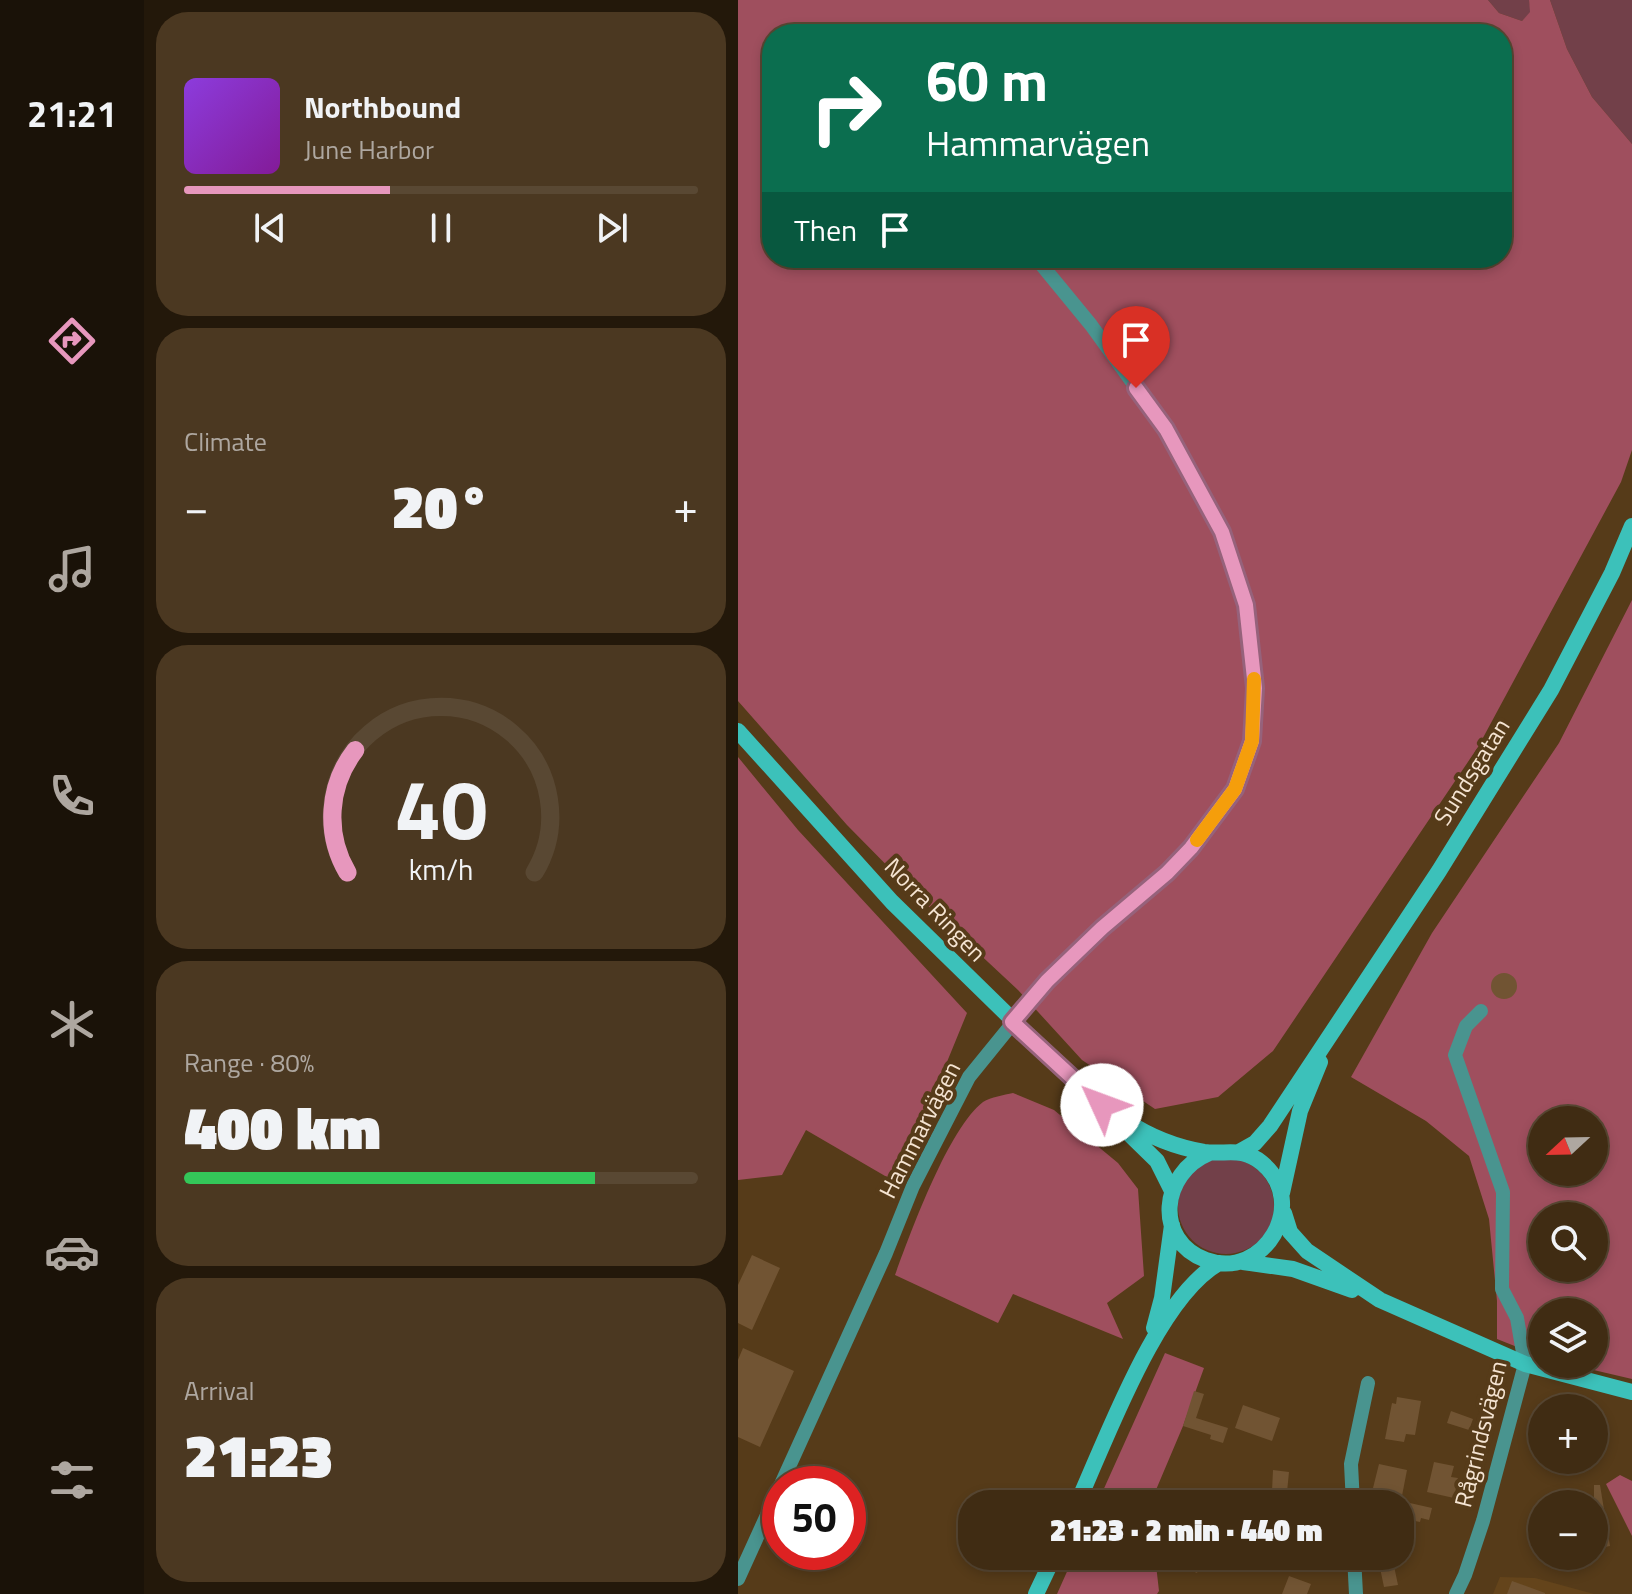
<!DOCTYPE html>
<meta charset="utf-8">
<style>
:root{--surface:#402c13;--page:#4b3821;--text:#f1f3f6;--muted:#aea7a0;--line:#594833;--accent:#e797bd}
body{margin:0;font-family:"Titillium Web",sans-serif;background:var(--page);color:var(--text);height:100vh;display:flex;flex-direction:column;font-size:30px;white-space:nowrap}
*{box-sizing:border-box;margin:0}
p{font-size:26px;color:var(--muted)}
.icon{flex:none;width:44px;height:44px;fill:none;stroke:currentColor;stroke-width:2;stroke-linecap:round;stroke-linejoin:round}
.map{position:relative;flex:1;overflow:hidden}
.drawer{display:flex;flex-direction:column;gap:12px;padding:12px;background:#23180a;width:594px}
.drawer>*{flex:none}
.top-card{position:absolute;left:24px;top:24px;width:750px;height:244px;border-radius:32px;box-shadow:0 4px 12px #0003,0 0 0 2px var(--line);background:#0b6e4f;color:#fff;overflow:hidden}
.needle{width:52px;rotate:248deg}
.fabs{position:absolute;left:790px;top:1106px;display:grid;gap:16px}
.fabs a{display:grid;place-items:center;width:80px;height:80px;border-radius:50%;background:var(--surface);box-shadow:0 4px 12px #0003,0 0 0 2px var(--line);font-size:40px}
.speed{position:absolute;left:24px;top:1466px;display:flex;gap:16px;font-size:40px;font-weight:700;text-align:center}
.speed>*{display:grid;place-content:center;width:104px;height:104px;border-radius:50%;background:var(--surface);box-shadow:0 4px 12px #0003,0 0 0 2px var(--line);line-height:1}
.speed .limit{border:12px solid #d22;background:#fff;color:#111}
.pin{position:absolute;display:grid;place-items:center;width:68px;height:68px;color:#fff;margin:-82px -34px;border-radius:50% 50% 50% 0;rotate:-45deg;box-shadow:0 0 8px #0007}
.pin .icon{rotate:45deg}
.me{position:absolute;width:88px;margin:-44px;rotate:313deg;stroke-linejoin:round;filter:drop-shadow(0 0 6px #0008)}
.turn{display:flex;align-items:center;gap:28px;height:168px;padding:0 32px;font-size:36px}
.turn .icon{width:104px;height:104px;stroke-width:2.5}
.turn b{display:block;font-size:56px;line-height:68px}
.then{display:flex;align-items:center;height:76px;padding:0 32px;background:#0003;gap:16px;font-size:30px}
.big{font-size:60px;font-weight:800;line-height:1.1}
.drawer .widget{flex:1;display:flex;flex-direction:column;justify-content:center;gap:12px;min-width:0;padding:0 28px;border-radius:32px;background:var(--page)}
.drawer .dial{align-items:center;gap:0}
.dial svg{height:208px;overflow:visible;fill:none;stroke:var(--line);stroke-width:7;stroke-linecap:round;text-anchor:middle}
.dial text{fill:var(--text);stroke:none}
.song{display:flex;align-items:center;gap:24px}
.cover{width:96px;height:96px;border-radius:12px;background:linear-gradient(135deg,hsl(270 70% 55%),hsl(290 70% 35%))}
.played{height:8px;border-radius:4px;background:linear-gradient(90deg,var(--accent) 40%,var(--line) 40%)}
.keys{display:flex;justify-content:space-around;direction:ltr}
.heat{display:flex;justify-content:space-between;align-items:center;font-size:44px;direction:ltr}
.charge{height:12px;border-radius:6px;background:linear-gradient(90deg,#34c759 80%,var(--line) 0)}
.trip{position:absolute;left:220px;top:1490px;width:456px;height:80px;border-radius:32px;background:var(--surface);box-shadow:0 4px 12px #0003,0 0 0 2px var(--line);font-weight:800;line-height:80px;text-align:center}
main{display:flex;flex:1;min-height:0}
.dock{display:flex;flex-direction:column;width:144px;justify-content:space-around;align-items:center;background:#1a1208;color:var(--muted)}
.dock .icon{width:56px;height:56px}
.dock .on{color:var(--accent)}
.dock b{font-size:36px;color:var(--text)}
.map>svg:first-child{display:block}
.built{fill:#64441b}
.green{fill:#724049}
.forest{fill:#9f4f5e;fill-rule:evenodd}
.building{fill:#715433}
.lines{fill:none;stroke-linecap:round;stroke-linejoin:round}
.minor{stroke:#49948f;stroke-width:14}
.secondary{stroke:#3cc1ba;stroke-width:16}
.route-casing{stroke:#96627b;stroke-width:20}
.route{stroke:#e797bd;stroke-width:14}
.slow{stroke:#f59e0b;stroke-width:14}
.labels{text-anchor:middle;stroke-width:8;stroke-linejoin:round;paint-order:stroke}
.street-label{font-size:24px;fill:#f5e4d2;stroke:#563b19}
</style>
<main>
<nav class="dock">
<b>21:21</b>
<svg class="icon on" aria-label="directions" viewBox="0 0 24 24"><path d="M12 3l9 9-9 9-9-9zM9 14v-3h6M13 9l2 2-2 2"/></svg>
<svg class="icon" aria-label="music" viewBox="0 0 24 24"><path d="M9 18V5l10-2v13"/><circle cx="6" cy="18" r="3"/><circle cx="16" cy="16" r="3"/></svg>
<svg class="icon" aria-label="phone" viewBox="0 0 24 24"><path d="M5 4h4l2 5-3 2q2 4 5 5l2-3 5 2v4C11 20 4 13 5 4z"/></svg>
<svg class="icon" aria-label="climate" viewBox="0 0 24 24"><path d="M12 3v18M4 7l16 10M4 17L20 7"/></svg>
<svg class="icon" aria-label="car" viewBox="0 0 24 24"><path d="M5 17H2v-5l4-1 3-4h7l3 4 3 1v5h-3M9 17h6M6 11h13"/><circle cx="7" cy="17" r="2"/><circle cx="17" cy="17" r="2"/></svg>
<svg class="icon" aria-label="filters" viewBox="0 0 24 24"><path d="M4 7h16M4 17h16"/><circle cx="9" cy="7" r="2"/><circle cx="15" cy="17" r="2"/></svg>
</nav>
<section class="drawer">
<div class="widget">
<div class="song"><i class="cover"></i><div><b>Northbound</b><p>June Harbor</p></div></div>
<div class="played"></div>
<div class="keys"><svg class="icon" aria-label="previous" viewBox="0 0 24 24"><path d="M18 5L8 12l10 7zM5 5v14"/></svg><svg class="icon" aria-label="pause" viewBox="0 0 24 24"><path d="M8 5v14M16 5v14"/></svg><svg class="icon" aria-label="next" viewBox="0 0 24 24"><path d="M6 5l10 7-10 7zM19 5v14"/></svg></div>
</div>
<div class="widget"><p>Climate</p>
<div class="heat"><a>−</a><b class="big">20°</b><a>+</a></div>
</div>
<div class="widget dial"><svg viewBox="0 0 100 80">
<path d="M14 69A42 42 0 1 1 86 69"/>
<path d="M14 69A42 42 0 0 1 17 22" stroke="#e797bd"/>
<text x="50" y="56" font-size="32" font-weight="700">40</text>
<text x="50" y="72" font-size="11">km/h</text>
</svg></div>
<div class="widget"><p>Range · 80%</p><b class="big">400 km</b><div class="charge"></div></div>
<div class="widget"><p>Arrival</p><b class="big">21:23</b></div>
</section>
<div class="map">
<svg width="894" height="1594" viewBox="0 0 894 1594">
<rect width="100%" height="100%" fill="#563b19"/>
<path class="built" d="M762,1577L797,1578L856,1594H755Z"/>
<path class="green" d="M750,0H791L793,12L784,21L761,13Z
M812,0H894V144L854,97L829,49Z
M440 1206a48 48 0 1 1 96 0a48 48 0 1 1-96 0Z"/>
<path class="forest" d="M0,0H750L761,13L784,21L792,12L791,0H812L829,49L854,97L894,144V450L883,482L740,747L535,1051L480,1097L417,1109L344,1060L280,990L176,893L109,825L0,701ZM34,34H764V258H34Z
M894,600V1379L830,1364H856V1312H804V1357L759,1339V1301L751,1219L731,1156L688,1121L613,1077L694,933L821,743ZM804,1120H856V1172H804ZM804,1216H856V1268H804Z
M0,757L60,830L229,1013L202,1079L154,1180L68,1130L44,1175L0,1180Z
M275,1093L316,1110L380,1163L400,1189L406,1276L369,1303L385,1339L275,1294L260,1323L157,1275C173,1232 210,1129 245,1102C253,1097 266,1095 275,1093Z
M427,1353L466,1368L445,1426L412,1504H359Z
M882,1475L894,1481V1536L868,1484Z
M336,1556H417L421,1591L419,1594H319Z"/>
<path class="building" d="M753 986a13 13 0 1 1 26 0a13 13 0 1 1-26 0Z
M14,1255L42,1268L14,1330L0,1323V1285Z
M5,1348L56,1371L22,1447L0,1437V1360Z
M456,1391L466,1394L458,1418L490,1428L485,1443L472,1439L473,1435L445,1426Z
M659,1397L683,1401L677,1435L668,1434L666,1442L647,1439L654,1403L658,1404Z
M505,1405L542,1418L534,1441L497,1428Z
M713,1411L735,1419L731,1430L709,1423Z
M696,1462L716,1466L713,1477L720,1478L716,1498L689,1492Z
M641,1464L669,1470L663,1501L694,1508L691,1520L683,1518L682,1522L662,1518V1504H631Z
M535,1470L551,1472L549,1492L534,1491Z
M856,1485H862L872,1546L856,1549Z
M556,1493H578V1504H556Z
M420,1556H466L459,1573Z
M656,1566L660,1585L646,1587L642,1568Z
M551,1576L573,1584L569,1594H544Z
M774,1581L807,1593V1594H769Z"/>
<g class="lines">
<path class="minor" d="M615,1504L613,1464L630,1383
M616,1556L618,1594
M0,1579L148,1253L175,1186L231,1077L309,981L382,911L429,873L453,848L497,789L514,741L517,688L508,605L484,532L428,429L353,325L298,258
M718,1594L727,1575L745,1521L787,1364L779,1318L764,1289L765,1192L717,1055L728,1026L743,1011"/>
<path class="secondary" d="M0,731L154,902L419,1161L434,1191
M388,1121C412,1137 437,1147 466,1152C489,1155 503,1146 524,1163C572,1203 526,1281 468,1260C415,1240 423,1173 471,1153
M501,1152L517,1143L532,1126L701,871L813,690L874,573L894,526
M544,1193L562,1111L582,1062
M546,1213L552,1232L569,1251L642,1300L787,1364L894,1392
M505,1262L555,1269L614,1290
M416,1328L424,1298L434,1225
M339,1504C369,1438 419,1298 481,1263
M298,1594L316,1556"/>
</g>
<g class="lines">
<g class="route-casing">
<path id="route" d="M364,1105L274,1022L309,981L364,928L429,873L453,848L497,789L514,741L517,688L508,605L484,532L428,429L398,388"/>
</g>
<use href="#route" class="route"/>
<path class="slow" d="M459,840L497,789L514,741L516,679"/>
</g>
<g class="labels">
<g class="street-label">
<text transform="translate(734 772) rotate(-58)" y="8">Sundsgatan</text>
<text transform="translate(197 910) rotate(46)" y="8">Norra Ringen</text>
<text transform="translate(182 1130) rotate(-63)" y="8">Hammarvägen</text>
<text transform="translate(743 1434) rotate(-76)" y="8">Rågrindsvägen</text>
</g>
</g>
</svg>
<div class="fabs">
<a><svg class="needle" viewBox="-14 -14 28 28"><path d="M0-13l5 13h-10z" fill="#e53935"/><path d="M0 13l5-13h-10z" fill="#aea7a0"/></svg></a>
<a><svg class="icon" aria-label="search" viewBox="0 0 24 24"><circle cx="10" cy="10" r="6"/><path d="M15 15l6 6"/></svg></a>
<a><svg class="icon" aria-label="layers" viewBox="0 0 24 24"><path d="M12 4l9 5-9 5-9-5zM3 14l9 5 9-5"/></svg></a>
<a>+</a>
<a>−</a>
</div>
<div class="speed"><div class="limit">50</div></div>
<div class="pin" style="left:398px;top:388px;background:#d93025"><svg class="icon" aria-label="arrive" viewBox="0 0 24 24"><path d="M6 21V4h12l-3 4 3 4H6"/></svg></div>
<svg class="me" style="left:364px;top:1105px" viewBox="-20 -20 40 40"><circle r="19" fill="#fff"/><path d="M0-13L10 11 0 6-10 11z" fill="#e797bd"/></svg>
<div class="trip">21:23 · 2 min · 440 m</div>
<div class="top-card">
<div class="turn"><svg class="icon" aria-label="right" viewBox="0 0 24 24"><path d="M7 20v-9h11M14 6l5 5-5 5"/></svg><div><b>60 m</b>Hammarvägen</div></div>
<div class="then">Then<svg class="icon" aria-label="arrive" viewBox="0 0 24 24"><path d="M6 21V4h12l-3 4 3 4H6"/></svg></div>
</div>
</div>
</main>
